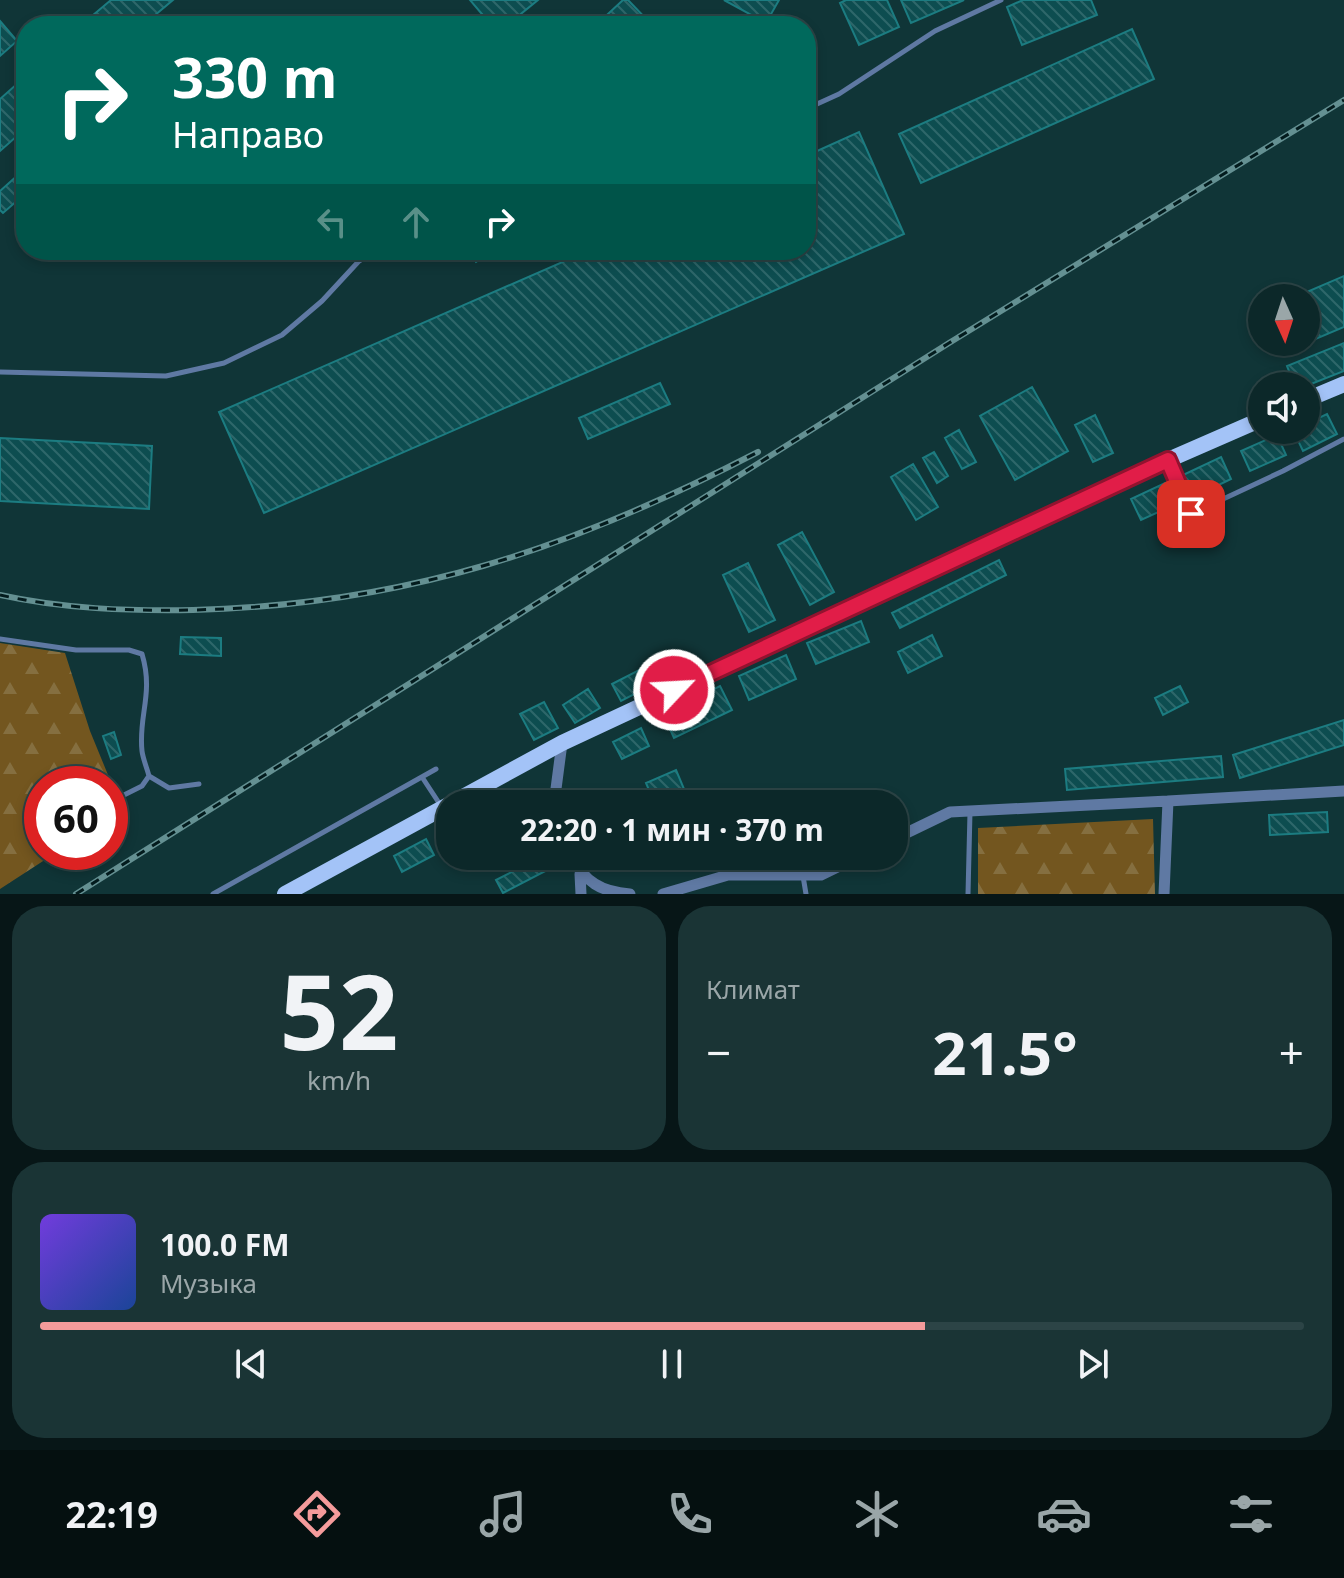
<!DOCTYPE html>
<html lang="ru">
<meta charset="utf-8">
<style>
:root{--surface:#0c2829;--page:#1a3435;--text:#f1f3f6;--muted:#9aa6a8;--line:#2c4446;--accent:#f59b9b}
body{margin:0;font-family:"Noto Sans",sans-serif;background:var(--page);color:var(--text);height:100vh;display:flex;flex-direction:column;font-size:30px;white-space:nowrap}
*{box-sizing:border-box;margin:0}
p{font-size:26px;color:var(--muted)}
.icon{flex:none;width:44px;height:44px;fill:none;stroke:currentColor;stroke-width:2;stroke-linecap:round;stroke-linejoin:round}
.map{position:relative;height:894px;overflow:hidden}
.side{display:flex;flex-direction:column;gap:12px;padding:12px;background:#071617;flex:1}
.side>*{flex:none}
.banner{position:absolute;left:16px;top:16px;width:800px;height:244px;border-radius:32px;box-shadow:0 4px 12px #0003,0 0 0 2px var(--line);background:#00695c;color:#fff;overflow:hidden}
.needle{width:52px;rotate:177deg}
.controls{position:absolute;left:1248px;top:284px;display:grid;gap:16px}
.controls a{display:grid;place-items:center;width:72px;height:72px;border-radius:50%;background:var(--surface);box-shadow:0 4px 12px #0003,0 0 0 2px var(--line);font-size:40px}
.speed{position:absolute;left:24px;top:766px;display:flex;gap:16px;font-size:40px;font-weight:700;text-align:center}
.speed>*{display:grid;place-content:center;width:104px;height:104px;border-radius:50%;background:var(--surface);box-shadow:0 4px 12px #0003,0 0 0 2px var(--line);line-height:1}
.speed .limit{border:12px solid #d22;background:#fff;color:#111}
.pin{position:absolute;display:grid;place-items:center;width:68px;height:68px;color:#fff;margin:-34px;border-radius:16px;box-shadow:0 4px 12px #0006}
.me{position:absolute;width:88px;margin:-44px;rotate:65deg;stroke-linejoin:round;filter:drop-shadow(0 0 6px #0008)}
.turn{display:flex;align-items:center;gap:28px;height:168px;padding:0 24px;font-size:36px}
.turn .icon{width:104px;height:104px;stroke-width:2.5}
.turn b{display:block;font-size:56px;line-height:68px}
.lanes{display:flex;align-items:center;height:76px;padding:0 24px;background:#0003;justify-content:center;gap:40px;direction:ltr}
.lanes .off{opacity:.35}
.big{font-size:60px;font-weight:700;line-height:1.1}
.side .widget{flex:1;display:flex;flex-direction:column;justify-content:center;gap:12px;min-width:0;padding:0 28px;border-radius:32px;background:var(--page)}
.side .dial{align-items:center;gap:0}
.dial b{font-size:104px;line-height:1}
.song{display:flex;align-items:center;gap:24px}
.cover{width:96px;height:96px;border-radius:12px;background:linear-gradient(135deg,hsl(260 70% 55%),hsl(220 70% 35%))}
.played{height:8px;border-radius:4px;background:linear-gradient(90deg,var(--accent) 70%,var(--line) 70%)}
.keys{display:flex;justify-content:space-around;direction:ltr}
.heat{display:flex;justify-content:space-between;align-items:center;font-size:44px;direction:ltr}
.side .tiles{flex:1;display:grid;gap:12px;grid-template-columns:1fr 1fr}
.widget:last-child{grid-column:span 2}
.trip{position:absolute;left:436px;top:790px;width:472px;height:80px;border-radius:32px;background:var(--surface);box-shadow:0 4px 12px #0003,0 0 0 2px var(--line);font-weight:700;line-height:80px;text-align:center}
.dock{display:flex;height:128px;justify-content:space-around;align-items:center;background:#051010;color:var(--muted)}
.dock .icon{width:56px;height:56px}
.dock .active{color:var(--accent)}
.dock b{font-size:36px;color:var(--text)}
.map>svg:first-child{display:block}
.forest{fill:url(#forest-firs)}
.building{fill:url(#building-back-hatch);stroke:#1c7c81;stroke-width:2}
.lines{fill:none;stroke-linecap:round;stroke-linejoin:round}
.service{stroke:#5f79a3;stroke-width:5}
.minor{stroke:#5f79a3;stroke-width:11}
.primary{stroke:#a3c3f7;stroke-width:16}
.rail-casing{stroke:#649092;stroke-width:6}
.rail{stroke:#031b1d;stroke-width:3;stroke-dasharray:9;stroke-linecap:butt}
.route-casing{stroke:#92132f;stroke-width:20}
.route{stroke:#e11d48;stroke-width:14}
</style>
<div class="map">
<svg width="1344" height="894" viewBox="0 0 1344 894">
<defs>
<pattern id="forest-firs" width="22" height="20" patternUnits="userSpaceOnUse" patternTransform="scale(2)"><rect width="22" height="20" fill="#73561f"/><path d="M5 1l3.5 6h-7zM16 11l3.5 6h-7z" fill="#856f40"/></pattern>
<pattern id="building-back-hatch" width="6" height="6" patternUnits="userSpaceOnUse" patternTransform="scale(2)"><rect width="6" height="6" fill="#0d4d50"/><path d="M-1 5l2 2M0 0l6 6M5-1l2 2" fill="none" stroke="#2e676a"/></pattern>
</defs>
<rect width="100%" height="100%" fill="#103537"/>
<path class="forest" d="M0,643L65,653L90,731L122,809L110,817V784H42V852H57L0,889Z
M1153,819L1155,894H978V828Z"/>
<path class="building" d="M111,0H173L142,26H80Z
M470,0H538L506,26H492Z
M623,0H628L653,26H595Z
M724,0H779L766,23Z
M846,0H887L899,27L859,45L840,3Z
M901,0H964L911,23Z
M1023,0H1091L1097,15L1022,45L1007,7Z
M0,21L17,41L0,56Z
M1132,29L1154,79L921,183L899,134Z
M26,76V128L0,151V99Z
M859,132L904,234L264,513L219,412L590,250H806V156Z
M18,175L26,184V193L3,213L0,210V191Z
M468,250H495L476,262Z
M1344,276V327L1280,354L1275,342H1306V298H1293Z
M1344,343V371L1306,386H1295L1287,366Z
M660,383L670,404L588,439L579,418Z
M1032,387L1068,451L1015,480L980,416Z
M1327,414L1337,434L1303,451L1293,430H1306V424Z
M1095,415L1113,453L1093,462L1075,425Z
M959,430L976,462L962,469L945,438Z
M1277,435L1286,455L1250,471L1241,451Z
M0,438L152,446L149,509L0,501Z
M934,452L948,476L937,483L923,458Z
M1221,457L1231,479L1194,497L1183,475Z
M913,464L938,507L916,520L891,477Z
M1165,483L1174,505L1141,520L1131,499Z
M802,532L834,592L810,605L778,545Z
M999,560L1006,575L900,628L892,613Z
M748,563L775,620L749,632L723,575Z
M861,621L869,642L816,664L807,643Z
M932,635L942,656L908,673L898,652Z
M181,637L221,638V656L180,654Z
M786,655L796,679L749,700L739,676Z
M647,666L656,683L621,701L612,684Z
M720,686L732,710L674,738L663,714Z
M1180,686L1188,702L1163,715L1155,698Z
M588,689L600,708L575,723L563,705Z
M544,702L558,728L534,740L520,714Z
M1344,720V745L1240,778L1233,755Z
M641,728L649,746L622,759L613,742Z
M114,732L121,755L111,759L103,736Z
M1221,756L1223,777L1067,790L1065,769Z
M676,770L684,789L654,802L646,783Z
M1327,812L1328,832L1270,835L1269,815Z
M426,839L434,855L402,872L394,856Z
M536,856H550L555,866L503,893L496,880L537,859Z"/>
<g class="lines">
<path class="service" d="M806,109L839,94L935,31L1001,0
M0,372L166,376L224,363L282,335L322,301L359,261L377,250
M1169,462L1191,514L1283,471L1344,439
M0,639L76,650H129L142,654C154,694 138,716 142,751C143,759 147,768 149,776L142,786L114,800
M149,776L169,788L199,784
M422,777L441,806
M803,876L806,894
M213,894L436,769
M968,894L970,812"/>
<path class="minor" d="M1168,801L1344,791
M554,804L562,743
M894,839L950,812L1168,801L1164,894
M571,856C585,882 601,892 630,894
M580,874L581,894
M663,894L728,875H821L860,856"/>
<path class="primary" d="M1306,400L1344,384
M285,894L562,743L1168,460L1262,419"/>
<g class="rail-casing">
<path id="rail" d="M0,595C63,609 128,611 193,610C404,605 571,549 758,452
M76,894L949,343L1344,100"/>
</g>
<use href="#rail" class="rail"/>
</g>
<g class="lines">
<g class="route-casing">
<path id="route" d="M674,690L1168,460L1191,514"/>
</g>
<use href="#route" class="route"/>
</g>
</svg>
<div class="controls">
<a><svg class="needle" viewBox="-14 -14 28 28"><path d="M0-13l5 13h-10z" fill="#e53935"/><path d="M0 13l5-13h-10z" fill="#9aa6a8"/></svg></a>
<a><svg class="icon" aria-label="sound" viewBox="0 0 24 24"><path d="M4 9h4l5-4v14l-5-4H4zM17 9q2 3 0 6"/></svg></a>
</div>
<div class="speed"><div class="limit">60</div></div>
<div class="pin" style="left:1191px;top:514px;background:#d93025"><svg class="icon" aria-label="arrive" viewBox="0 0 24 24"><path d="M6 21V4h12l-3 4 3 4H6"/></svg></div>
<svg class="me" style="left:674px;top:690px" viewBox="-20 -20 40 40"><circle r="17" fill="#e11d48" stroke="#fff" stroke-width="3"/><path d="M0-11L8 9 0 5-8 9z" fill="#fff"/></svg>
<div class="trip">22:20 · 1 мин · 370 m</div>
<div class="banner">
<div class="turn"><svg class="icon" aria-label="right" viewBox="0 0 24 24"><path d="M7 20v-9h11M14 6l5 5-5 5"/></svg><div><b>330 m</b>Направо</div></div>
<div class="lanes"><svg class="icon off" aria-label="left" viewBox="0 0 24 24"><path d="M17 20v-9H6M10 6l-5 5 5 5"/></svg><svg class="icon off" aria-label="ahead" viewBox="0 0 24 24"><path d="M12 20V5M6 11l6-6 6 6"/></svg><svg class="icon" aria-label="right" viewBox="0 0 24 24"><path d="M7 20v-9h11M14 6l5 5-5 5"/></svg></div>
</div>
</div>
<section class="side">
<div class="tiles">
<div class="widget dial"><b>52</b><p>km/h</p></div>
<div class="widget"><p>Климат</p>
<div class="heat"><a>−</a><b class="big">21.5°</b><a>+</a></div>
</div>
<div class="widget">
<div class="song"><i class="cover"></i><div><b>100.0 FM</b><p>Музыка</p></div></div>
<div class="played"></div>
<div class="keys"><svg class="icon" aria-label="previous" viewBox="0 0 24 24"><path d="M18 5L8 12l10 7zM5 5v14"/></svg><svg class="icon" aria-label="pause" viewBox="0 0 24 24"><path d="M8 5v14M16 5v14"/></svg><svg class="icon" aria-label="next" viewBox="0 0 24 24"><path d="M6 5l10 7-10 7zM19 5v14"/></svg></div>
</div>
</div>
</section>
<nav class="dock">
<b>22:19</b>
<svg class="icon active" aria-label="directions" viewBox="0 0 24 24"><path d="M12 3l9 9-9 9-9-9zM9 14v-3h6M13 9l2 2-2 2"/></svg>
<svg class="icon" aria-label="music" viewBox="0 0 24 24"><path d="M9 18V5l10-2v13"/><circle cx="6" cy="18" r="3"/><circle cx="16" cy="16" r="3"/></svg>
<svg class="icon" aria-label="phone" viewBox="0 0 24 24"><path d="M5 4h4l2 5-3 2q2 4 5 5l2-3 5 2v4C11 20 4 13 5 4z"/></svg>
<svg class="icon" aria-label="climate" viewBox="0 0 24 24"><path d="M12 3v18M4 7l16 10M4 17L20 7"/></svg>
<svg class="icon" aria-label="car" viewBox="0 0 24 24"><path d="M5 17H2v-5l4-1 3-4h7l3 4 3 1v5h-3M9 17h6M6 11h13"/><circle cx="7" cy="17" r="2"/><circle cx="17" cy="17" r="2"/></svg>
<svg class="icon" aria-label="filters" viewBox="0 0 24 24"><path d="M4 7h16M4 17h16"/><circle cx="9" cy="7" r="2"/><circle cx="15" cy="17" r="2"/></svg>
</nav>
